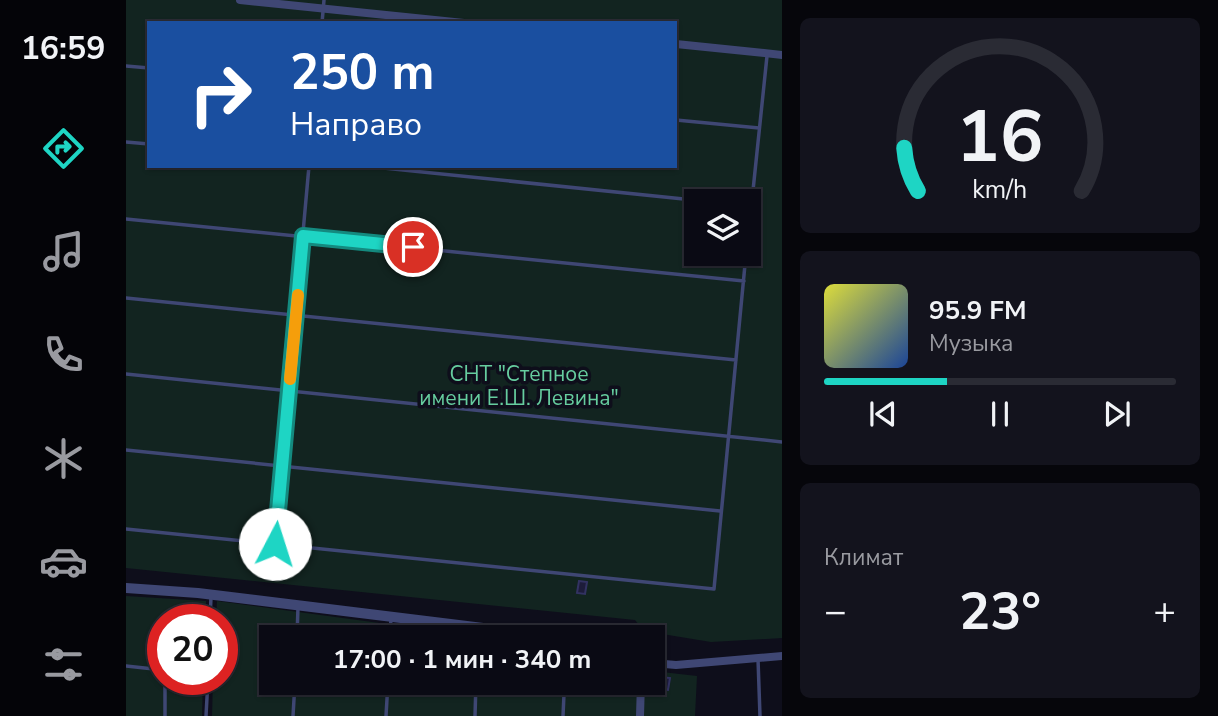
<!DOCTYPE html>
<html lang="ru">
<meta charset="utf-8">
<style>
:root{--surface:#0a0a14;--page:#13131d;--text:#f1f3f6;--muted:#999aa0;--line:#2a2b34;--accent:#1ed5c4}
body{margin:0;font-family:"Nunito Sans",sans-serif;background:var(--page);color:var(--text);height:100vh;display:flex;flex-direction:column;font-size:26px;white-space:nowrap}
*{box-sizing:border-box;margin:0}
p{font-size:23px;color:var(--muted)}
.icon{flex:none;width:38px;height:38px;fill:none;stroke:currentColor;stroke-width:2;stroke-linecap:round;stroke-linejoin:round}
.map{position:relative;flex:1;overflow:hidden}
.details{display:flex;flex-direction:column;gap:18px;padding:18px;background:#06060b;width:436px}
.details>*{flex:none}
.banner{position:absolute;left:21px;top:21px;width:530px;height:147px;border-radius:0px;box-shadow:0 2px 5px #0004,0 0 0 2px var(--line);background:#1a4fa0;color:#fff;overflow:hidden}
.buttons{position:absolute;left:558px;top:189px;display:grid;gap:14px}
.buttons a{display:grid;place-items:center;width:77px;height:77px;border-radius:0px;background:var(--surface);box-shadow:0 2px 5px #0004,0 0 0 2px var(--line);font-size:35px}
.speed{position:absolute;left:21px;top:604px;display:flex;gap:14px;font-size:35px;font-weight:700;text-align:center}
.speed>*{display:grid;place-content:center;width:91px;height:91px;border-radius:50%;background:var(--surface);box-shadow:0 2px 5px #0004,0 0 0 2px var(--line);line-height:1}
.speed .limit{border:10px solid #d22;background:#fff;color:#111}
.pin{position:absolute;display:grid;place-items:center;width:60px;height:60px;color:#fff;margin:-30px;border:4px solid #fff;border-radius:50%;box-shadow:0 2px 7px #0007}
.me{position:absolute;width:77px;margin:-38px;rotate:5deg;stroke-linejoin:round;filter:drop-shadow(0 0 5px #0008)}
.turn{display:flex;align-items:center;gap:24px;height:147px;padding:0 28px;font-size:32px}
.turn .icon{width:91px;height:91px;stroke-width:2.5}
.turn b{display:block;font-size:49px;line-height:60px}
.big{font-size:52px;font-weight:700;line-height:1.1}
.details .tile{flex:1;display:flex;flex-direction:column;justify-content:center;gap:10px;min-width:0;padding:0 24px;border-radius:10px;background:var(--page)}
.details .dial{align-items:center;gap:0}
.dial svg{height:182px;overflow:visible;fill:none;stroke:var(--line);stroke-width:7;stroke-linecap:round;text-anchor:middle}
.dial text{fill:var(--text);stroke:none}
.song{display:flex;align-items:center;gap:21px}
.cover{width:84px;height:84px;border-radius:10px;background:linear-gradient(135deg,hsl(60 70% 55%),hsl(220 70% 35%))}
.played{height:7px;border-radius:4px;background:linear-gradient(90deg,var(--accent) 35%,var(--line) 35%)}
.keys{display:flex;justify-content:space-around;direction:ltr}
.heat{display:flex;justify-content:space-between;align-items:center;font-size:38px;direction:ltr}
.trip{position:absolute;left:133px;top:625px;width:406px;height:70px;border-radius:0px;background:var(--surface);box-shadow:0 2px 5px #0004,0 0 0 2px var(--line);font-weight:700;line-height:70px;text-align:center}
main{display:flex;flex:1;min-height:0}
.tabs{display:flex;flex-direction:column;width:126px;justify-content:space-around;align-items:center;background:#040408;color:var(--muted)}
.tabs .icon{width:49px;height:49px}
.tabs .current{color:var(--accent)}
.tabs b{font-size:32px;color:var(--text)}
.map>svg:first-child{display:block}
.green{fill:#122420;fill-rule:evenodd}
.building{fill:#1d1c3a;stroke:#323262;stroke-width:2}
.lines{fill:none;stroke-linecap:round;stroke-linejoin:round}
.service{stroke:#3f4774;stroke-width:3.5}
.minor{stroke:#3f4774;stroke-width:8}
.tertiary{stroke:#3f4774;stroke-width:10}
.route-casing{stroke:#148a7f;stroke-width:18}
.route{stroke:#1ed5c4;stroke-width:12}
.slow{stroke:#f59e0b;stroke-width:12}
.labels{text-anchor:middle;stroke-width:7;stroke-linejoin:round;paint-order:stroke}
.park-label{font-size:21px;fill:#66cd9f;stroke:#0e0e1b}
</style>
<main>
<nav class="tabs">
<b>16:59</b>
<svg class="icon current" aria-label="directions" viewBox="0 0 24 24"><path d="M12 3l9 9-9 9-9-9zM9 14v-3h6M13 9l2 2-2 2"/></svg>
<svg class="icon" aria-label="music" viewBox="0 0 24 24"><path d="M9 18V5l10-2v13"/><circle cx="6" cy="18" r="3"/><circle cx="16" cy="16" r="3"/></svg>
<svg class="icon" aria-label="phone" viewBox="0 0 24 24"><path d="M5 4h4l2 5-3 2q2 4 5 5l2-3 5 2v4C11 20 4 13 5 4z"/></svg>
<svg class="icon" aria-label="climate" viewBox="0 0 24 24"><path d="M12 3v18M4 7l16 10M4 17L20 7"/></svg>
<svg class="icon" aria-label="car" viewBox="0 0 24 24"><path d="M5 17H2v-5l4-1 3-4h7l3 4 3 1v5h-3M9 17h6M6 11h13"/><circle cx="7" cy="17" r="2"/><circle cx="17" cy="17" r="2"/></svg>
<svg class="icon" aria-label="filters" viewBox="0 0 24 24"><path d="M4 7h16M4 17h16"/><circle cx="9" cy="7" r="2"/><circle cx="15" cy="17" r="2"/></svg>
</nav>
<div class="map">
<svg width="657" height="716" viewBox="0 0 657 716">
<rect width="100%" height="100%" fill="#0e0e1b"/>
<path class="green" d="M0,0H656V638L585,642L518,631L509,620L0,568ZM23,23H550V166H23ZM570,201H623V254H570Z
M0,596L80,601V619L37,620V679H77L76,716H0Z
M91,601L357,637H145V682H527V671L571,676L569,716H86L87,679H96V620L90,619Z"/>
<path class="building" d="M453,581L461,582L459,594L451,593Z
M527,676L544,678L542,690L527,688Z"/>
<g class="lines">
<path class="service" d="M196,23L198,0
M0,66L23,68
M550,120L633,128
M0,142L23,144
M238,166L577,201
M0,219L618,281
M623,229L641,56
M0,298L610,360
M0,374L657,442
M0,450L594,511
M0,529L588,589L620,254
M149,544L183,166
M84,620L85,597
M171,637L172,607
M264,637L265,618
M470,637L496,631L505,637
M632,659L634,716
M0,666L37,670
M39,716V679
M80,716L82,679
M167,716L169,682
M260,716L262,682
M349,716L350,682
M437,716L438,694"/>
<path class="minor" d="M114,0L338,23
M550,44L657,55
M527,663L550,665L657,656
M514,716L515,682"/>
<path class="tertiary" d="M0,588L72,593L430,637"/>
</g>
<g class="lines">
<g class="route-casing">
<path id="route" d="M149,544L177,236L287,247"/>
</g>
<use href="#route" class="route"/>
<path class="slow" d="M164,379L172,295"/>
</g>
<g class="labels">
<g class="park-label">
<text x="393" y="381">СНТ "Степное<tspan x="393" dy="24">имени Е.Ш. Левина"</tspan></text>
</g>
</g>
</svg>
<div class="buttons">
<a><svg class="icon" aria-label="layers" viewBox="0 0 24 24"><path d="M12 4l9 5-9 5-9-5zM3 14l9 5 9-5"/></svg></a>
</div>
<div class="speed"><div class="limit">20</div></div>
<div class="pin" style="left:287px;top:247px;background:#d93025"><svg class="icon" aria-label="arrive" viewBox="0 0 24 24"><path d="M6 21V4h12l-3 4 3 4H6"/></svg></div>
<svg class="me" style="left:149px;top:544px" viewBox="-20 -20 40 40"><circle r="19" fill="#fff"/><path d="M0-13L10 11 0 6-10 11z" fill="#1ed5c4"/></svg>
<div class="trip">17:00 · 1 мин · 340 m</div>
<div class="banner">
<div class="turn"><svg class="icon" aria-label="right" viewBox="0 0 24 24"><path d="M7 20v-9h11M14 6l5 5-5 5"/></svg><div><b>250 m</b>Направо</div></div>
</div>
</div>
<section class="details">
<div class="tile dial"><svg viewBox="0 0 100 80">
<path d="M14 69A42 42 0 1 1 86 69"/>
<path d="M14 69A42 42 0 0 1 8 50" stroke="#1ed5c4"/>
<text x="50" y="56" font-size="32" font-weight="700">16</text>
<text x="50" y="72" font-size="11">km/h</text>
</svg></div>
<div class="tile">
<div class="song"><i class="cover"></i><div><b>95.9 FM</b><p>Музыка</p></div></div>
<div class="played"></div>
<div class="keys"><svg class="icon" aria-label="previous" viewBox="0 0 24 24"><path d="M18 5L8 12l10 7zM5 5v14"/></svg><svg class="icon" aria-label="pause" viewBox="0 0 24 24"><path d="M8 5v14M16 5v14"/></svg><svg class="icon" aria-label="next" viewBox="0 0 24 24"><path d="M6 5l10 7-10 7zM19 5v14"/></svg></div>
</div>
<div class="tile"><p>Климат</p>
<div class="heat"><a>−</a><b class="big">23°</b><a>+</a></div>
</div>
</section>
</main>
